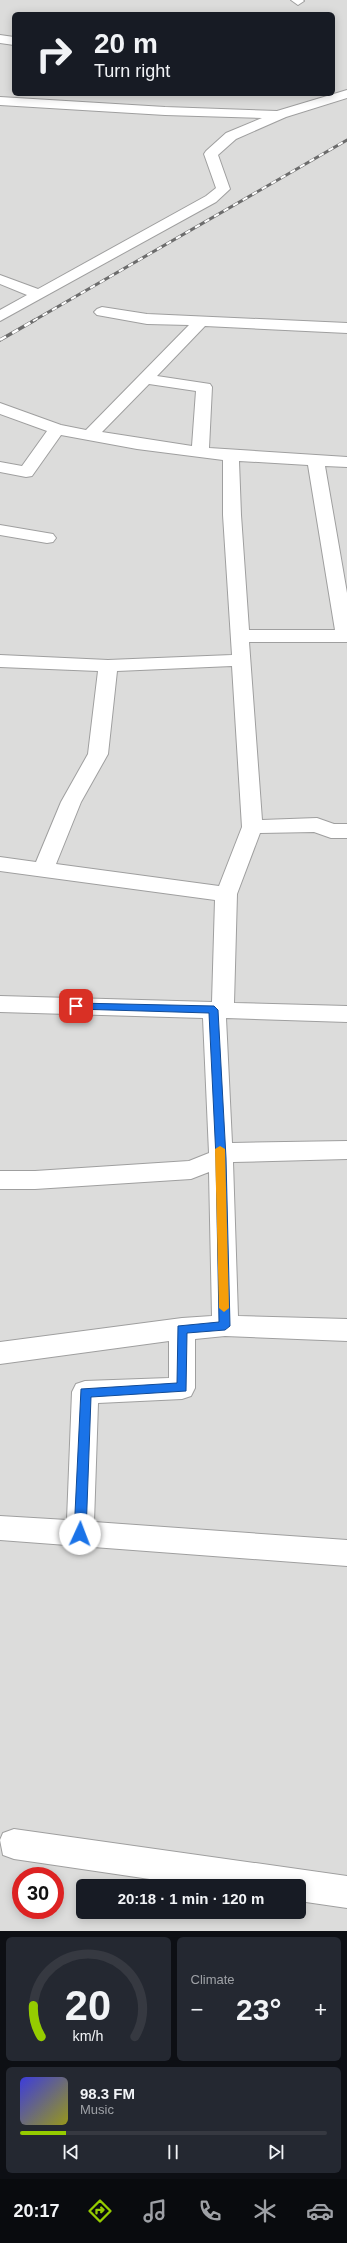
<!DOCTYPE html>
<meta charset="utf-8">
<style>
:root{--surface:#171b24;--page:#242831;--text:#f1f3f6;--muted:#9ea1a6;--line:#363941;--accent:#95cc00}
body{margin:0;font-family:Arial,sans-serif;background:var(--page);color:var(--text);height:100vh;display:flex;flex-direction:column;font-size:15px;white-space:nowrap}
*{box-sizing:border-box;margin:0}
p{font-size:13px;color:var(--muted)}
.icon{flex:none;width:22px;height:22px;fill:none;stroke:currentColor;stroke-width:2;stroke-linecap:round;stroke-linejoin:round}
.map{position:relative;height:1931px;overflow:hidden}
.drawer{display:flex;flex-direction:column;gap:6px;padding:6px;background:#0d0f14;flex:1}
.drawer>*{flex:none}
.hud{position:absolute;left:12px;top:12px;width:323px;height:84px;border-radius:6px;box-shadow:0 2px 10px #0003;background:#171b24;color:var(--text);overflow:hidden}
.speed{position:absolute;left:12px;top:1867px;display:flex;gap:8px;font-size:20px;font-weight:700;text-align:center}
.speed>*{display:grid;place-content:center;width:52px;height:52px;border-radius:50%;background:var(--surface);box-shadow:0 2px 10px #0003;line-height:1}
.speed .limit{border:6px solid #d22;background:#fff;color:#111}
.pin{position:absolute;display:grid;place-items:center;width:34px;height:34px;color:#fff;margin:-17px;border-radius:8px;box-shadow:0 2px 6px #0006}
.me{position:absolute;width:44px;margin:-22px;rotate:2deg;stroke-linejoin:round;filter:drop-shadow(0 0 3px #0008)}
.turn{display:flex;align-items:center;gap:14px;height:84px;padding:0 16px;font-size:18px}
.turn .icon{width:52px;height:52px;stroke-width:2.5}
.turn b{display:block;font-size:28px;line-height:34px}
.big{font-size:30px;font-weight:700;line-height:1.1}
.drawer .widget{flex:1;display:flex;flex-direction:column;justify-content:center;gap:6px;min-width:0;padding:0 14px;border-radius:6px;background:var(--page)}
.drawer .dial{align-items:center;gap:0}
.dial svg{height:104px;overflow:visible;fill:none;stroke:var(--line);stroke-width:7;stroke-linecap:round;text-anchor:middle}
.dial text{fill:var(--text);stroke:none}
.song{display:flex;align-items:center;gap:12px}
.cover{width:48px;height:48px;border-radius:6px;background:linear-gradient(135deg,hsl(240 70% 55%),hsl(60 70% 35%))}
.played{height:4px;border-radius:2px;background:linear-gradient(90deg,var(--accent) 15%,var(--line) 15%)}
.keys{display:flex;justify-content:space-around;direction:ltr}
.heat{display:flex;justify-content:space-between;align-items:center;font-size:22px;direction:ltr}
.drawer .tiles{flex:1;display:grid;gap:6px;grid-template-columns:1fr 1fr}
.widget:last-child{grid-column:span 2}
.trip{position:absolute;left:76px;top:1879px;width:230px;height:40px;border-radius:6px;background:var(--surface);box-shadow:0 2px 10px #0003;font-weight:700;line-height:40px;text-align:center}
.menu{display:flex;height:64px;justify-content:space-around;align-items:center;background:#090b0e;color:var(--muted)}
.menu .icon{width:28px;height:28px}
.menu .selected{color:var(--accent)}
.menu b{font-size:18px;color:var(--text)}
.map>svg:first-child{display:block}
.residential{fill:#dcdcdb;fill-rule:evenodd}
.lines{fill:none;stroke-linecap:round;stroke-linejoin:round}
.minor-casing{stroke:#9f9f9f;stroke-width:2}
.minor{fill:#fff;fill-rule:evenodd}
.rail-far1-casing{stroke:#6c6c6c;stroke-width:3}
.rail-casing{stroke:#6c6c6c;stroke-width:3.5}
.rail-far1{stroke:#fff;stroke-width:2;stroke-dasharray:5.5;stroke-linecap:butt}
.rail{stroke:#fff;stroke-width:2.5;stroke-dasharray:7;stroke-linecap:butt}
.route{fill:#1a73e8;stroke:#114b97}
.slow{fill:#f59e0b}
</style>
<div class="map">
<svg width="347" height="1931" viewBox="0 0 347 1931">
<rect width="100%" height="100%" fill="#e4efe4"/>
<path class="residential" d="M0,0H347V1931H0ZM14,14H333V94H14ZM21,1876H55V1910H21ZM83,1886H299V1912H83Z"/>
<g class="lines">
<g class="minor-casing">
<path id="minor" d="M291,0H303L304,1L298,5Z
M0,35L14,37V45L0,43Z
M347,90V98L286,117L236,139L218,155L230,189L216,202L0,321V310L27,295L0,284V275L38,289L206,196L216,188L204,154L206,151L226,133L262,118L165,115L0,105V97L165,107L277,111Z
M102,307L147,314L347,323V333L205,326L157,376L210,384L212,387L209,448L347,457V467L325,466L347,593V642H249L262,820L317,818L334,824H347V838H331L314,832L260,833L237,894L234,1003L347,1006V1022L226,1018L232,1143L347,1141V1159L233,1162L238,1316L347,1319V1341L225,1336L195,1339V1388L191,1396L182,1399L98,1403L94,1522L347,1540V1566L0,1540V1516L67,1520L72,1392L76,1384L85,1381L169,1378V1341L0,1364V1342L182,1318L212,1316L209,1172L191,1179L35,1189H0V1171H35L189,1161L209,1153L203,1018L0,1012V996L212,1002L215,900L0,871V857L36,862L61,802L88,754L98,671L0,667V655L108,660L232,655L223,515V460L137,449L61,435L32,476L26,477L0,472V462L22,466L47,431L0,414V403L61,425L86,430L189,325L147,324L97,315L94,312L97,309ZM149,384L196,391L192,446L102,432ZM239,461L308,465L335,630H249L241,515ZM232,666L242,827L219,886L56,864L81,802L108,754L117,671Z
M0,525L47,533L53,534L56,538L53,542L47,543L0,535Z
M14,1829L347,1876V1908L299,1901V1886H197L14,1859L3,1855L0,1840L3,1833Z"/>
</g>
<use href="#minor" class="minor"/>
<g class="rail-far1-casing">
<path id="rail-far1" d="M33,321L347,140"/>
</g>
<g class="rail-casing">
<path id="rail" d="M0,340L35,320"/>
</g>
<use href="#rail-far1" class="rail-far1"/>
<use href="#rail" class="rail"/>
</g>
<path class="route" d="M76,1003L214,1006L218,1010L226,1158L230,1326L225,1330L187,1333L186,1391L91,1397L86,1534L84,1538L80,1539L76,1538L74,1534L81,1389L177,1383L178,1326L219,1322L216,1158L209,1013L76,1009L72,1006Z"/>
<path class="slow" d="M220,1146L225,1149L229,1308L224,1312L219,1308L215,1149Z"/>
</svg>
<div class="speed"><div class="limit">30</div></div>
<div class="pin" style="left:76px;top:1006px;background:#d93025"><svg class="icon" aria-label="arrive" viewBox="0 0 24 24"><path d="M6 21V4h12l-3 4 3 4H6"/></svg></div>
<svg class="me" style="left:80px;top:1534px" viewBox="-20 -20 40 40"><circle r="19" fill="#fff"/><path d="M0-13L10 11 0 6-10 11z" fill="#1a73e8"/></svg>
<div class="trip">20:18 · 1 min · 120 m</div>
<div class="hud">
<div class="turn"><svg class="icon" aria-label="right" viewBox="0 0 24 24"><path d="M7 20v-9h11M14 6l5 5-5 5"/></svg><div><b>20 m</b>Turn right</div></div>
</div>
</div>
<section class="drawer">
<div class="tiles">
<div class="widget dial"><svg viewBox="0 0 100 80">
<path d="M14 69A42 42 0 1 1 86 69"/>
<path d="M14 69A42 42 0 0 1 8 45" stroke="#95cc00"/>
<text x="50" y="56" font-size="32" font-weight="700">20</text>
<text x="50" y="72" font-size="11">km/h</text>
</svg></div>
<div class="widget"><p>Climate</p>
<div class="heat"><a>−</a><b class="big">23°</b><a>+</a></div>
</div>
<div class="widget">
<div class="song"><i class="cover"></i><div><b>98.3 FM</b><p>Music</p></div></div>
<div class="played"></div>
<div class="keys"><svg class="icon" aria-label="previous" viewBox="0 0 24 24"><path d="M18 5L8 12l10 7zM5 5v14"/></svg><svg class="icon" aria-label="pause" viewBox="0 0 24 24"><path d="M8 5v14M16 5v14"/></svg><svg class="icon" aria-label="next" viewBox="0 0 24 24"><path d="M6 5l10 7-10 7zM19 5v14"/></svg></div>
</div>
</div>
</section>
<nav class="menu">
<b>20:17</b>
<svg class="icon selected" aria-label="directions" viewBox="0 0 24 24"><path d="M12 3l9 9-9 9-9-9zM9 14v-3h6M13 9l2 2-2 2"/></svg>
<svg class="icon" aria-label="music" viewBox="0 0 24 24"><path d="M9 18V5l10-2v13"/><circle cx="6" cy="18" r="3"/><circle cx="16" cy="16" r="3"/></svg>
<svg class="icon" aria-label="phone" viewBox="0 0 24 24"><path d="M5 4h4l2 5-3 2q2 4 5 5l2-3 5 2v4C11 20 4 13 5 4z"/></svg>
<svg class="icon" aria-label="climate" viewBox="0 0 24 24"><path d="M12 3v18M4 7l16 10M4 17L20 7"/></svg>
<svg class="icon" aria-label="car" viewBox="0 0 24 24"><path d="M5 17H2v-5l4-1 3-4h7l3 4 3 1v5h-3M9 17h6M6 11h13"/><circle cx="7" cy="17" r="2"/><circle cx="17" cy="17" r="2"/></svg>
</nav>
